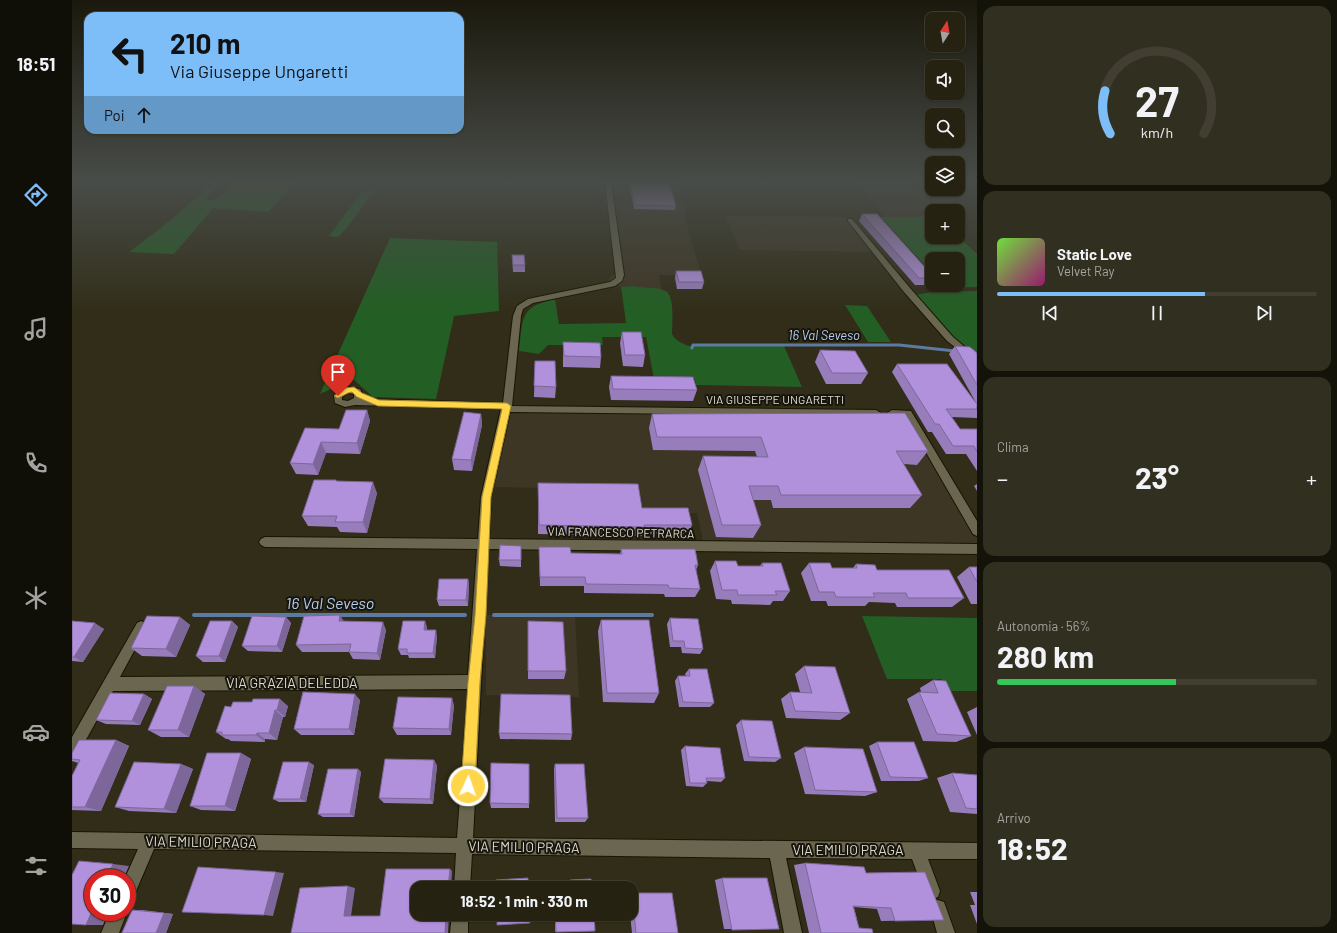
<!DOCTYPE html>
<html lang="it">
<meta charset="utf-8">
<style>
:root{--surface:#252212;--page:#312f20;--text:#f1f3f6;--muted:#a3a49f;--line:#423f32;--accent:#7dbef9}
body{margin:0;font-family:Barlow,sans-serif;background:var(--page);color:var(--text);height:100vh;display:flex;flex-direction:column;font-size:15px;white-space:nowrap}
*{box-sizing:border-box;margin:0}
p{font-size:13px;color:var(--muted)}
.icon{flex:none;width:22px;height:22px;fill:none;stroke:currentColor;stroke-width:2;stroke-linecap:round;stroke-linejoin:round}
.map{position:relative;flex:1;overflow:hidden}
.side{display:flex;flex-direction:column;gap:6px;padding:6px;background:#14130a;width:360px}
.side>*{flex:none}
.banner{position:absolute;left:12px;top:12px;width:380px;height:122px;border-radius:12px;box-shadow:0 1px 3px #0004,0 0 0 1px var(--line);background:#7dbef9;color:#111;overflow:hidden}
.needle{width:26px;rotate:11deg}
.controls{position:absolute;left:853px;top:12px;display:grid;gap:8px}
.controls a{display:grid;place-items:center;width:40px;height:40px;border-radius:8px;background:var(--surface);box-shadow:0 1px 3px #0004,0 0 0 1px var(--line);font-size:20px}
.speed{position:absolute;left:12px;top:869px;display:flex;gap:8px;font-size:20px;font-weight:700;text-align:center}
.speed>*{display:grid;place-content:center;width:52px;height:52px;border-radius:50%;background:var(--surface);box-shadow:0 1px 3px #0004,0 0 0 1px var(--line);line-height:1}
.speed .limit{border:6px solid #d22;background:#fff;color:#111}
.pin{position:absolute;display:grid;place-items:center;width:34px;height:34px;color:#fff;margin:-41px -17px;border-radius:50% 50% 50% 0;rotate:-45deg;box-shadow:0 0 4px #0007}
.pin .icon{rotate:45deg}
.me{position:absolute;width:44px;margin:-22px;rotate:3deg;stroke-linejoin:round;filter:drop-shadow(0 0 3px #0008)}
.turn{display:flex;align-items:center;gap:14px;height:84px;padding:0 20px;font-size:18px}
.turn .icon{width:52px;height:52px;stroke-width:2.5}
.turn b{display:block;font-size:28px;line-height:34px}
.then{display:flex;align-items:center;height:38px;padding:0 20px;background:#0003;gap:8px;font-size:15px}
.big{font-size:30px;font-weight:700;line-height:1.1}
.side .card{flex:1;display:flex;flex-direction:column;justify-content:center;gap:6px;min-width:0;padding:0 14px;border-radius:12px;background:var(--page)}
.side .dial{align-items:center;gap:0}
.dial svg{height:104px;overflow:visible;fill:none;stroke:var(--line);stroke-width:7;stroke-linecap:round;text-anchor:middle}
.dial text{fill:var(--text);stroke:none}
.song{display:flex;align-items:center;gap:12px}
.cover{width:48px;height:48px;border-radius:6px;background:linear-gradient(135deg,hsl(100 70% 55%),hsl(320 70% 35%))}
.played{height:4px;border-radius:2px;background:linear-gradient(90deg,var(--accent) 65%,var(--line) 65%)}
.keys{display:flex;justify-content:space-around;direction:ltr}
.heat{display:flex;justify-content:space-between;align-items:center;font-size:22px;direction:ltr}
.charge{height:6px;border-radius:3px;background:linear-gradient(90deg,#34c759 56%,var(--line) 0)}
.trip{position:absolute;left:338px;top:881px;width:228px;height:40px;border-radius:12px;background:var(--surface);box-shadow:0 1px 3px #0004,0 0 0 1px var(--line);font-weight:700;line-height:40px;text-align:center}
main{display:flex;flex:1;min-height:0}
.tab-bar{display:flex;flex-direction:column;width:72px;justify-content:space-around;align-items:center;background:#0f0e07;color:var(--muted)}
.tab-bar .icon{width:28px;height:28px}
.tab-bar .active{color:var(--accent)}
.tab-bar b{font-size:18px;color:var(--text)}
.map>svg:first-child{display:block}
.industrial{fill:#3e3625}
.green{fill:#235e24}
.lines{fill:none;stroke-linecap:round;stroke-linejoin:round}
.stream-far1{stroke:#5c7ba2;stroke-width:3}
.stream{stroke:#5c7ba2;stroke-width:4}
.minor-casing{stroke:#191502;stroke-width:2}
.minor{fill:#6a664f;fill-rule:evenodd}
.wall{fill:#987dbd}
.shaded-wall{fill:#7c669a}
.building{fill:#b191dc;stroke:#7c669a}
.route{fill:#ffd54a;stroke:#a68a30}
.labels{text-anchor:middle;stroke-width:4;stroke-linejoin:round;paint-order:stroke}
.street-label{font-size:12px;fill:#dcdacd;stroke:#17150c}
.water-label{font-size:13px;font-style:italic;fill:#b3ccf0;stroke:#17150c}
.near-street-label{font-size:14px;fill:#dcdacd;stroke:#17150c}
.near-water-label{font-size:16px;font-style:italic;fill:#b3ccf0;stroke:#17150c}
</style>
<main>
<nav class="tab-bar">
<b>18:51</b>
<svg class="icon active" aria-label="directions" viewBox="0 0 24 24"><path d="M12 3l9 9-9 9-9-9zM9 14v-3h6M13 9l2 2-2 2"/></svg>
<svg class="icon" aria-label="music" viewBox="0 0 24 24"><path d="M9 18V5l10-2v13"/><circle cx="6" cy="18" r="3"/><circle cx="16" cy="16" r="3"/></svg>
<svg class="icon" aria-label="phone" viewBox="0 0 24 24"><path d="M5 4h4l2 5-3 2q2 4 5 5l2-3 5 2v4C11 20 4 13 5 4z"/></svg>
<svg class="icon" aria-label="climate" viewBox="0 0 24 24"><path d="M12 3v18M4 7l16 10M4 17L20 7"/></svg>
<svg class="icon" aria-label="car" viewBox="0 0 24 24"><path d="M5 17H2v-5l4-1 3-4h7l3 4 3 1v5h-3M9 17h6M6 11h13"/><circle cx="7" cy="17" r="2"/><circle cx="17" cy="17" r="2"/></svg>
<svg class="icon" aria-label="filters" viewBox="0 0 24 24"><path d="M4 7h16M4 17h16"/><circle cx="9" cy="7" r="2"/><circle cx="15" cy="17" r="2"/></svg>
</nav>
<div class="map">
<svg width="905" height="933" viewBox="0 0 905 933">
<rect width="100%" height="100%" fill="#312d18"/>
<path class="industrial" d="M530,183H604L614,213L612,216L630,276L587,275L590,290L562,286L549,287L536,280L543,273V269Z
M784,183H839L868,211H860V217H813Z
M654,216L773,217L801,252L668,250Z
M436,412L834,415L905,537V548L632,545L625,513H572L568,490L421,487Z
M414,615H503L507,697L414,695Z"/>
<path class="green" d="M139,183H146L145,184L147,185L133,199L141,201L162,183H223L196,212L141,208L102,254L57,252C86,231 113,209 139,183Z
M303,190L274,229L266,237L257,236L288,194Z
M809,217H860V237L886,236L905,254V287L874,288L871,285H886V259H860V273Z
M318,238L425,242L427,311L382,316L364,399L301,397L281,379L248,394Z
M562,286C572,288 585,287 594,291C603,297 600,324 600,334C604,341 609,343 617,346H712L730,387L624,385L623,379H582L574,337H530L531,345H476L467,354L447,351C451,318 447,307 483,299L487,324L554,323L549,287Z
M905,291V354C891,354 854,307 843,295L860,292Z
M773,305L795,306L819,342H796Z
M790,616L905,618V691H875L869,679H815Z"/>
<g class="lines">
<path class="stream-far1" d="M620,348L621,345H827L883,351"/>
<path class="stream" d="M122,615H393
M422,615H580"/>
<g class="minor-casing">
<path id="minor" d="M533,183H539L552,275L550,281L543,286L461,303L451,309L449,316L440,406L804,410L809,413L804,416L438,412L419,497L417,539L905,544V554L416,549L401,838L905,843V859H856L868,891L866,897L860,899L854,897L840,859L714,858L730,933H712L698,858L400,854L398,888H382L384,853L82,849L61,898L55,900V878H53L66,849L0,848V832L385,838L396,689L41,691L5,756L0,758V737L65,623L69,621L73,623L75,627L48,677L396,675L405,549L193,547L189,545L187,542L189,539L193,537L406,539L409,497L429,409L283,405L273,407L263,403L262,396L274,387L288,389L291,395L290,399L431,403L441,316L445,306L456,299L538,282L544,278ZM276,393L282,394V398L276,401L270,400V397Z
M776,219H780L838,288L881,337L905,357V364L875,341L832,292L776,221Z
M820,410L839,411L905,521V536L901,534L833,416L817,415L815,413Z
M866,900L872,902L883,933H865L858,908L860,902Z
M55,911V912L47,933H29L38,912Z
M380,914H396V933H378Z"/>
</g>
<use href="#minor" class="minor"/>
</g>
<path class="wall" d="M557,183H597L604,206L603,210L562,209Z
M790,214L860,275V283L858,285H843L787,221Z
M440,255L453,265V272H441Z
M604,271L632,282L630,289H605L603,278Z
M550,332L573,355L571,367L551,366L548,343Z
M491,342L529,357L528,368L491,367Z
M883,346L905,354V418L880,417L888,429H905V471L894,454H874L860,432H856L820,372L825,364L903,401L877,354Z
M748,350L796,373L789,384H754L743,362Z
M463,361L484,387L483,398L462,397Z
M539,376L625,390L621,401L539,400L537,387Z
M295,410L298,421L288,454L254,453L246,475L224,474L218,463Z
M409,414L410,425L400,471L382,470L380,459Z
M580,414L856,451L845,465L832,464L850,495L838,508H701L699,500H681L689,525L681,538L644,537L626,470L631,456L685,457L683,451L581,450L577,428Z
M265,481L305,493L295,533L268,532L265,527L236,526L230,516Z
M466,483L570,508L620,525L616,534H571L570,536L466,534Z
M905,484V491L902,486Z
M449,546V567L428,566L427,560Z
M467,547L499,553L548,554L549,549L626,565L624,570L628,589L623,597H593L592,594L512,593V586H468Z
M643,561L666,566H688L690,563L718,591L711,601H701L698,605L660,604L659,600L644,599L638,571Z
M737,563L760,568H781L784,564L805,570L892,598L880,607H825L823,603L797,602L793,606H756L754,601H739L729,573Z
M897,567H905V604H899L885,577Z
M396,579L397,585L396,606H367L365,600Z
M108,617L118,625L104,657L70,656L59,648Z
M214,617L219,623L210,652L176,651L170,646Z
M598,618L631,649L628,654L610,653L609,647H598L595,624Z
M529,620L587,693L582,703L531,702L526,631Z
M0,621L32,629L11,662L0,661Z
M160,621L166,627L153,662H131L124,656Z
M272,621L314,630L308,660L281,659L277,652H230L224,645Z
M456,621L494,671L492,679H456Z
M355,627V630L365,636L363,658H337L336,655H329L326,649Z
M732,666L778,713L768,720L714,718L709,699L718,692H728L723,674Z
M617,669L642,703L638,707H607L603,681L606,676H614L613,674Z
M861,680L899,736L884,742L851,741L835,699L847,692H849L848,688Z
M122,686L133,694L117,737H89L76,730Z
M72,694L80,699L68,725L34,724L24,720Z
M288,700L282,735H229L222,729Z
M382,705L379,735H325L321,728Z
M216,706L213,717H211L205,740L193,739V742L159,741L156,739H154L144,732L159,707Z
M905,707V735L895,712Z
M669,720L709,758L703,762L672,761L664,725Z
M427,733L500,734L499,740L428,739Z
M44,740L57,746L29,811L0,810V776L6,763L0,761V753Z
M805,742L856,778L847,781H809L797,746Z
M613,746L653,778L649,782L635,781V783L631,787L614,786L609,750Z
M732,747L805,792L793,796L733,794L722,753Z
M169,753L179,759L163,811L129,810L118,806Z
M362,760L365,766L361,804L312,803L307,798Z
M109,764L121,769L104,813L57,811L43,807Z
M483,764L516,818L513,822H483L482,769Z
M242,765L234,802H207L201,799Z
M286,769L289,772L282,817H251L246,814Z
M880,773L905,775V814L878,812L865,778Z
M418,803L457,804V808H419Z
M733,863L794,873L872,920L809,921L805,909L782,907L787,928L801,933H737L722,865Z
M650,878L707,929H652L643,880Z
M498,880L520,888H497V881Z
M898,892H905V924L898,905H903Z
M560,893L606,933H560L558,914H559V894Z
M60,910H70L101,914L94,933H50Z
M483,914H522L523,931L483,932Z"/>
<path class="shaded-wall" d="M295,410L298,421L288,454L285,443Z
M409,414L410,425L400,471L399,460Z
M249,442L254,453L246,475L241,464Z
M301,482L305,493L295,533L291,522Z
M396,579L397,585L396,606L394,600Z
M268,615L273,623L267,621Z
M108,617L118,625L104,657L94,649Z
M214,617L219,623L210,652L205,646Z
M160,621L166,627L153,662L147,656Z
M353,621L355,627L354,636L352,630Z
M311,622L314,630L308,660L305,653Z
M23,623L32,629L11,662L2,657Z
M364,630L365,636L363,658L361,653Z
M122,686L133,694L117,737L106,730Z
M72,694L80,699L68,725L60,721Z
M283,694L288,700L282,735L277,729Z
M380,698L382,705L379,735L377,729Z
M208,699L216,706L213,717L205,710Z
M203,710L211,717L205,740L197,733Z
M185,733L193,739V742L184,735Z
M44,740L57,746L29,811L13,807Z
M169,753L179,759L163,811L153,806Z
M362,760L365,766L361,804L358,799Z
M237,762L242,765L234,802L228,799Z
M109,764L121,769L104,813L92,809Z
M286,769L289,772L282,817L278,814Z
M41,864L57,866L52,877V878H38L36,876Z
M378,869L380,871L379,888H376Z
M204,872L212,873L201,916L192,915Z
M276,886L283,888L279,916H272Z
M20,911H21V912H36L31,925H14Z
M92,913L101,914L94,933H84Z
M374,914H377L376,933H373Z"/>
<path class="building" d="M558,183H597L604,206L563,205Z
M790,214H805L860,275V278H847Z
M440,255H452L453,265H441Z
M604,271H629L632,282H607Z
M550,332H569L573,355H553Z
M491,342L528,343L529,357L492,356Z
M883,346L898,347L904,352L905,354V385Z
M748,350L783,351L796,373H760Z
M463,361H483L484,387L462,386Z
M825,364H875L904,403L905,402V409H874L888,429H905V452L902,446H881L867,424H863Z
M539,376L621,377L625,390L541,389Z
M274,410H295L285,443L249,442L241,464L218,463L233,428L267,429Z
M392,412L409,414L399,460L380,459Z
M833,413L856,451H824L850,495H709L706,486H677L689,525H650L631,456L696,457L689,437H585L580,414Z
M242,480H264V481L301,482L291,522H263L265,516H230Z
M466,483L566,484L570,508H616L620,525H572L573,527L467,525Z
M428,545L449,546V560H427Z
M467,547H498L499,553L550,554L549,549H623L626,565H623L628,589L597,588L596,585L514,584L513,577H468Z
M643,561H664L666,566H691L690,563H709L718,591H703L705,595H666L665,590H650Z
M737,563H758L760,568H785L784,564L803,565L805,570H877L892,598H836L834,593H801L803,597H764L762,592H747Z
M897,567H905V582Z
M367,579H396L394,600H365Z
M268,615L267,621L311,622L305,653L277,652L279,644L224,645L232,616Z
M75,616L108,617L94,649L59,648Z
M180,616L214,617L205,646H170Z
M598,618L626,619L631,649L613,648L612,641H601Z
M529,620H577L587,693H535Z
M0,621L23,623L2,657H0Z
M138,621H160L147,656H124Z
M331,621H353L352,630H364L361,653H335V649H326Z
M456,621L491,622L494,671H456Z
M732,666L763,667L778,713L723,711L718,692L740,693Z
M617,669H635L642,703L611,702L606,676H618Z
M861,680L874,681L899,736L865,734L847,692L866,693Z
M95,686H122L106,730H76Z
M231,692L283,694L277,729H222Z
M38,693L72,694L60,721L24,720Z
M429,694L498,695L500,734L427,733Z
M326,697L380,698L377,729L321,728Z
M181,699H208L205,710H203L197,733H185L184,735H150V732H144L153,706L159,707L161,702H180Z
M669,720L700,721L709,758L677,757Z
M7,740H44L13,807H0V776L8,760L0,759V753Z
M805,742H842L856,778L818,777Z
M613,746L648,748L653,778H634L635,783H618Z
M732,747L791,749L805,792L743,790Z
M135,753H169L153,806H118Z
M313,759L362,760L358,799L307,798Z
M62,762L109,764L92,809L43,807Z
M211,762H237L228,799H201Z
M419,763L457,764V804L418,803Z
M483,764H512L516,818H485Z
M256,769H286L278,814H246Z
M880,773L905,775V809L894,808Z
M7,861L41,864L36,876L38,878H21V911H20L14,925L0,924V875Z
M733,863L792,867L794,873L853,872L872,920L823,921L819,908L781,906L787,928L800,929L801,933H749Z
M126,867L204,872L192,915L110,912Z
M314,869H378L376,888H345V914H374L373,933H219L228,888L276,886L272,916H308Z
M456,878V888H424V880Z
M650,878H695L707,929L660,930Z
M519,879L520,888H499L498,880Z
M560,893H600L606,933H564Z
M60,910L92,913L84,933H50Z
M425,914H457L458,923L425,925Z
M483,914H522L523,931L484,932Z"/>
<linearGradient id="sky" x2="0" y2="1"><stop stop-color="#1b190d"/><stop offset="0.58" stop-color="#484c48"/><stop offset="1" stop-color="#484c48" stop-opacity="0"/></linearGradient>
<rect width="905" height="313" fill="url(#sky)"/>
<path class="route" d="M282,387L290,393L307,400L435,403L439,406L419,497L414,615L408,682L403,786L401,791L396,793L391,791L389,786L396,682L403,615L410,497L430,409L306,406L285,397L280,392L276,393L266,398L262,396L272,388Z"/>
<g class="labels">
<g class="street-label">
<text x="703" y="404">VIA GIUSEPPE UNGARETTI</text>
<text transform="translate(549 533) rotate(1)" y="4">VIA FRANCESCO PETRARCA</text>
</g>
<g class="water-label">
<text x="752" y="340">16 Val Seveso</text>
</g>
<g class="near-street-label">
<text x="220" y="688">VIA GRAZIA DELEDDA</text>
<text transform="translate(129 842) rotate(1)" y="5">VIA EMILIO PRAGA</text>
<text transform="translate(452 847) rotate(1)" y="5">VIA EMILIO PRAGA</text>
<text x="776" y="855">VIA EMILIO PRAGA</text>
</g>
<g class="near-water-label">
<text x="258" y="609">16 Val Seveso</text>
</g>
</g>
</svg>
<div class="controls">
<a><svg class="needle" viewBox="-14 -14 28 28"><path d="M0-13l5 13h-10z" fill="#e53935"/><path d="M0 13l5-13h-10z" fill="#a3a49f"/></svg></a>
<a><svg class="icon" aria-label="sound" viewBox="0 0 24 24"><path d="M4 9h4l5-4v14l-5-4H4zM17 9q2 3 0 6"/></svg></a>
<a><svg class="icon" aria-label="search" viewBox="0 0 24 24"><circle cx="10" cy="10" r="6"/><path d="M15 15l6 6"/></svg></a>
<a><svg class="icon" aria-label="layers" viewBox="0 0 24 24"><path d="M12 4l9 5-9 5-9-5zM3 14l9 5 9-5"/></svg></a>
<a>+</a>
<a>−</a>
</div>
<div class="speed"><div class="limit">30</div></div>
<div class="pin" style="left:266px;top:396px;background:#d93025"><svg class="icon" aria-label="arrive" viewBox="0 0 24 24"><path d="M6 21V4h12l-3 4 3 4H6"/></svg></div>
<svg class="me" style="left:396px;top:786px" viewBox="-20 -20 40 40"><circle r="17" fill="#ffd54a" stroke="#fff" stroke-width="3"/><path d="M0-11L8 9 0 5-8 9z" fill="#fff"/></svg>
<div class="trip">18:52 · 1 min · 330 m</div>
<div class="banner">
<div class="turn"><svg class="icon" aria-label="left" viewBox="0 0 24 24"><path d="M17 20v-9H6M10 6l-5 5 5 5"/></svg><div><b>210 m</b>Via Giuseppe Ungaretti</div></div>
<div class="then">Poi<svg class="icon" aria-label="ahead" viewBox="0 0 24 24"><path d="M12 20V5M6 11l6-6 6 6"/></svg></div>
</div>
</div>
<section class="side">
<div class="card dial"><svg viewBox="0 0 100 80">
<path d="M14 69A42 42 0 1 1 86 69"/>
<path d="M14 69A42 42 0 0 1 10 36" stroke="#7dbef9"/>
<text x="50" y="56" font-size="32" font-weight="700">27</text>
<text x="50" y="72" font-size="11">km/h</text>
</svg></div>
<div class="card">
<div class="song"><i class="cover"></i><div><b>Static Love</b><p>Velvet Ray</p></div></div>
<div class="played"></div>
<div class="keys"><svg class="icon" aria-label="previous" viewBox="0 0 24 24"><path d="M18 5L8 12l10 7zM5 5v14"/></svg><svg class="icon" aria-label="pause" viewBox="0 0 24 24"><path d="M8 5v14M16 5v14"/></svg><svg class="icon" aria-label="next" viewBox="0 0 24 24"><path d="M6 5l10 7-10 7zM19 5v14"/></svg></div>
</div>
<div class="card"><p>Clima</p>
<div class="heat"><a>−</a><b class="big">23°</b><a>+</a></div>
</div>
<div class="card"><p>Autonomia · 56%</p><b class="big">280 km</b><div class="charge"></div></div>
<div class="card"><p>Arrivo</p><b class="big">18:52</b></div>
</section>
</main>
